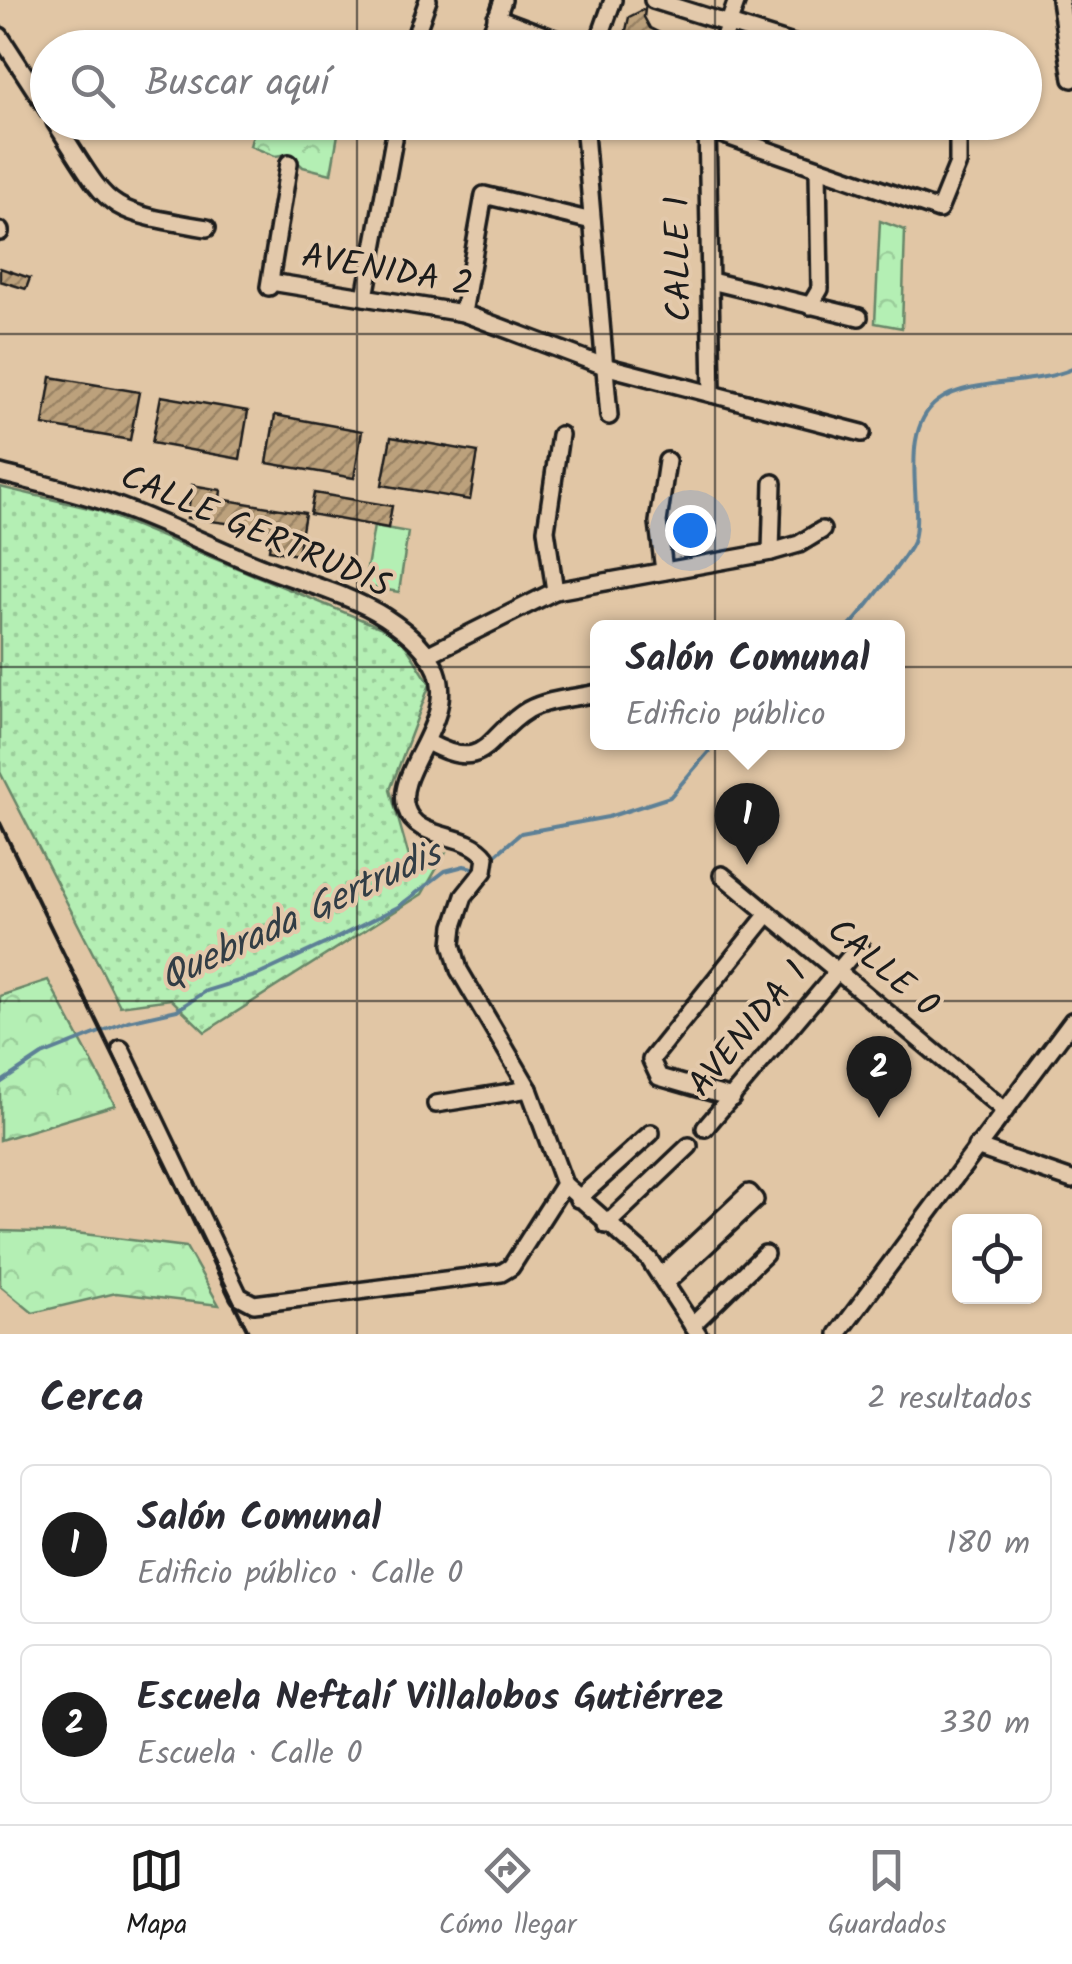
<!DOCTYPE html>
<html lang="es">
<meta charset="utf-8">
<style>
:root{--surface:#fff;--page:#f2f2f3;--text:#2b2b33;--muted:#7c7c81;--line:#e1e1e2;--accent:#1c1c1c}
body{margin:0;font-family:Kalam,sans-serif;background:var(--page);color:var(--text)}
.controls{position:absolute;right:30px;bottom:30px;display:grid;overflow:hidden;border-radius:15px;box-shadow:0 2px 8px #0004}
.controls button{width:90px;height:90px;display:grid;place-items:center;padding:0;border:0;border-bottom:2px solid var(--line);background:var(--surface);color:var(--text);font:50px sans-serif}
.you{position:absolute;left:690px;top:530px;width:35px;height:35px;margin:-25px;border:8px solid #fff;border-radius:50%;background:#1a73e8;box-shadow:0 0 0 15px #1a73e833}
.badge{display:grid;place-items:center;width:65px;height:65px;border-radius:50%;background:var(--accent);color:#fff;font-size:32px;font-weight:700}
.pin{position:absolute;translate:-50% -82px;filter:drop-shadow(0 2px 5px #0008)}
.pin::after{content:'';position:absolute;top:52px;width:35px;height:30px;background:inherit;clip-path:polygon(0 0,100% 0,50% 100%)}
.popup{position:absolute;left:590px;top:620px;width:315px;height:130px;box-sizing:border-box;display:grid;place-content:center;border-radius:15px;background:var(--surface);filter:drop-shadow(0 2px 8px #0005);font-size:32px;white-space:nowrap;color:var(--muted)}
.popup b{font-size:38px;color:var(--text)}
.popup::after{content:'';position:absolute;left:50%;top:100%;margin-left:-20px;border:20px solid transparent;border-top-color:var(--surface)}
.list{margin:0;padding:0;list-style:none}
h2{display:flex;justify-content:space-between;align-items:center;height:130px;margin:0;padding:0 40px;font-size:42px}
h2 small{font-size:32px;font-weight:400;color:var(--muted)}
.list li{display:grid;grid-template-columns:65px 1fr auto;gap:30px;align-items:center;box-sizing:border-box;height:160px;margin:0 20px 20px;padding:0 20px;border:2px solid var(--line);border-radius:15px}
.list b{display:block;font-size:38px;white-space:nowrap}
.list p{margin:0;font-size:32px;white-space:nowrap;color:var(--muted)}
.list em{font-size:32px;font-style:normal;color:var(--muted)}
.icon{flex:none;width:55px;height:55px;fill:none;stroke:currentColor;stroke-width:2;stroke-linecap:round;stroke-linejoin:round}
.map{position:relative;flex:none;width:1072px;height:1334px;overflow:hidden}
.search{position:absolute;background:var(--surface);box-shadow:0 2px 8px #0004;left:30px;right:30px;top:30px;height:110px;display:flex;align-items:center;gap:25px;box-sizing:border-box;padding:0 35px;border-radius:55px;color:var(--muted);font-size:38px}
.sheet{height:490px;background:var(--surface)}
nav{display:flex;justify-content:space-around;align-items:center;box-sizing:border-box;height:140px;border-top:2px solid var(--line);background:var(--surface);font-size:28px;color:var(--muted)}
nav a{display:grid;justify-items:center;gap:5px}
nav .on{color:var(--accent)}
.map>svg:first-child{display:block}
</style>
<div class="map">
<svg width="1072" height="1334" viewBox="0 0 1072 1334">
<defs>
<pattern id="grass-dots" width="8" height="8" patternUnits="userSpaceOnUse" patternTransform="scale(2.5)"><rect width="8" height="8" fill="#b4efb4"/><path d="M2 2h.1M6 6h.1" fill="none" stroke="#9acc9a" stroke-width="1.8" stroke-linecap="round"/></pattern>
<pattern id="forest-crowns" width="20" height="18" patternUnits="userSpaceOnUse" patternTransform="scale(2.5)"><rect width="20" height="18" fill="#b4efb4"/><path d="M2 6a3 3 0 1 1 6 0M12 15a3 3 0 1 1 6 0" fill="none" stroke="#9acc9a"/></pattern>
<pattern id="building-hatch" width="6" height="6" patternUnits="userSpaceOnUse" patternTransform="scale(2.5)"><rect width="6" height="6" fill="#bca17b"/><path d="M-1 1l2-2M0 6l6-6M5 7l2-2" fill="none" stroke="#988264"/></pattern>
</defs>
<rect width="100%" height="100%" fill="#e1c6a5"/>
<filter id="ink" filterUnits="userSpaceOnUse"><feTurbulence type="fractalNoise" baseFrequency=".01" numOctaves="2"/><feDisplacementMap in="SourceGraphic" scale="20" xChannelSelector="R" yChannelSelector="G"/><feConvolveMatrix kernelMatrix="1 2 1 2 8 2 1 2 1" color-interpolation-filters="sRGB"/></filter>
<g filter="url(#ink)">
<path fill="url(#grass-dots)" stroke="#688668" stroke-width="2.5" d="M 0,487 L 97,510 L 399,635 L 430,684 L 390,790 L 411,864 L 445,854 L 422,894 L 205,1032 L 171,999 L 120,1006 L 0,772 Z"/>
<g fill="url(#forest-crowns)" stroke="#688668" stroke-width="2.5">
<path d="M 256,123 L 340,123 L 331,174 L 303,167 L 289,154 L 275,156 L 250,146 Z"/>
<path d="M 880,221 L 905,230 L 902,328 L 875,323 Z"/>
<path d="M 48,980 L 115,1105 L 0,1140 L 0,996 Z"/>
<path d="M 0,1231 L 76,1233 L 186,1247 L 219,1305 L 116,1293 L 33,1313 L 0,1286 Z"/>
</g>
<path fill="#b4efb4" stroke="#688668" stroke-width="2.5" d="M 374,526 L 408,532 L 399,592 L 364,586 Z"/>
<g fill="none" stroke-linecap="round" stroke-linejoin="round">
<g stroke="#5d8096" stroke-width="4">
<path d="M 848,628 C 859,617 908,555 913,542 C 925,507 896,432 938,401 C 970,378 1033,386 1072,369"/>
<path d="M 492,858 L 521,833 L 608,817 L 670,797 L 717,742"/>
<path d="M 0,1083 L 42,1055 L 128,1021 L 177,1010 L 206,991 L 258,975 L 335,939 L 398,907 L 445,871 L 464,866 L 477,869"/>
</g>
</g>
<g fill="url(#building-hatch)" stroke="#1c1c1c" stroke-width="2.5">
<path d="M 645,9 L 644,17 L 650,28 L 666,36 L 681,33 L 697,39 L 694,48 L 622,48 L 629,17 Z"/>
<path d="M 0,268 L 30,278 L 26,289 L 0,281 Z"/>
<path d="M 51,377 L 139,392 L 130,440 L 43,425 Z"/>
<path d="M 161,396 L 248,411 L 240,459 L 152,443 Z"/>
<path d="M 275,415 L 362,431 L 354,478 L 267,463 Z"/>
<path d="M 391,437 L 478,452 L 470,500 L 382,485 Z"/>
<path d="M 192,485 L 221,490 L 220,499 L 305,513 L 298,555 L 269,550 L 272,529 L 187,518 Z"/>
<path d="M 314,493 L 392,506 L 388,528 L 310,514 Z"/>
</g>
<g fill="none" stroke-linecap="round" stroke-linejoin="round">
<defs>
<g id="minor">
<path d="M 653,0 L 806,48"/>
<path d="M 1060,0 L 1072,79"/>
<path d="M 496,17 L 579,48"/>
<path d="M 492,29 L 539,48"/>
<path d="M 0,36 L 48,110"/>
<path d="M 411,48 L 428,0"/>
<path d="M 486,48 L 503,0"/>
<path d="M 596,48 L 613,0"/>
<path d="M 720,48 L 737,0"/>
<path d="M 55,122 C 112,211 101,210 207,228"/>
<path d="M 584,122 L 609,416"/>
<path d="M 707,123 L 712,394"/>
<path d="M 707,129 L 939,210 L 958,163 L 958,122"/>
<path d="M 0,231 L 0,232"/>
<path d="M 711,281 L 859,317"/>
<path d="M 271,282 L 463,313 L 604,366 L 862,433"/>
<path d="M 269,287 L 289,163"/>
<path d="M 365,297 L 394,139"/>
<path d="M 810,306 L 820,289 L 818,169"/>
<path d="M 463,313 L 484,195 L 592,221"/>
<path d="M 0,473 C 34,482 69,490 103,501 C 158,519 211,547 265,568 C 303,583 351,595 385,617 C 405,630 428,649 437,671 C 456,722 394,771 406,808 C 416,842 466,830 486,857 L 484,871 L 464,896 L 454,926 L 452,944 L 459,970 L 529,1089 L 564,1184 L 649,1259 L 698,1334"/>
<path d="M 771,552 L 773,483"/>
<path d="M 664,571 L 658,522 L 667,461"/>
<path d="M 555,591 L 546,530 L 560,435"/>
<path d="M 427,655 L 555,591 L 771,552 L 799,544 L 822,530"/>
<path d="M 429,743 C 488,775 486,735 528,710 C 548,699 575,698 597,693"/>
<path d="M 722,875 L 1004,1110"/>
<path d="M 121,1049 L 239,1296 L 254,1304 L 501,1273 L 511,1267 L 564,1184"/>
<path d="M 732,1098 L 659,1077 L 651,1060 L 768,914"/>
<path d="M 436,1104 L 529,1089"/>
<path d="M 705,1128 L 860,945"/>
<path d="M 976,1147 L 1072,1180"/>
<path d="M 578,1199 L 651,1133"/>
<path d="M 606,1225 L 689,1146"/>
<path d="M 662,1275 L 749,1193 L 755,1200 L 667,1282"/>
<path d="M 692,1325 L 765,1254"/>
<path d="M 838,1334 L 1072,1021"/>
</g>
</defs>
<use href="#minor" stroke="#1c1c1c" stroke-width="22"/>
<use href="#minor" stroke="#e3c9ab" stroke-width="15"/>
<path stroke="#1c1c1c" stroke-width="4" d="M 0,823 L 249,1334"/>
</g>
</g>
<path fill="none" stroke="#1c1c1c" stroke-width="2.5" stroke-opacity="0.55" d="M 357,0 L 357,48M 715,0 L 715,48M 357,122 L 357,1334M 715,122 L 715,1334M 0,334 L 1072,334M 0,667 L 1072,667M 0,1001 L 1072,1001"/>
<g text-anchor="middle" dominant-baseline="central" stroke-width="8" stroke-linejoin="round" paint-order="stroke">
<g font-size="35" fill="#1c1c1c" stroke="#e3c9ab">
<text transform="translate(680 259) rotate(-91)">CALLE 1</text>
<text transform="translate(387 272) rotate(10)">AVENIDA 2</text>
<text transform="translate(255 533) rotate(23)">CALLE GERTRUDIS</text>
<text transform="translate(882 969) rotate(40)">CALLE 0</text>
<text transform="translate(749 1030) rotate(-50)">AVENIDA 1</text>
</g>
<g font-size="38" font-style="italic" fill="#323d45" stroke="#e3c9ab">
<text transform="translate(301 917) rotate(-25)">Quebrada Gertrudis</text>
</g>
</g>
</svg>
<div class="controls">
<button><svg class="icon" aria-label="locate" viewBox="0 0 24 24"><circle cx="12" cy="12" r="6"/><path d="M12 2v4M12 18v4M2 12h4M18 12h4"/></svg></button>
</div>
<div class="you"></div>
<div class="pin badge" style="left:747px;top:865px">1</div>
<div class="popup"><b>Salón Comunal</b>Edificio público</div>
<div class="pin badge" style="left:879px;top:1118px">2</div>
<div class="search"><svg class="icon" aria-label="search" viewBox="0 0 24 24"><circle cx="10" cy="10" r="6"/><path d="M15 15l6 6"/></svg>Buscar aquí</div>
</div>
<section class="sheet">
<h2>Cerca<small>2 resultados</small></h2>
<ul class="list">
<li><span class="badge">1</span><div><b>Salón Comunal</b><p>Edificio público · Calle 0</p></div><em>180 m</em></li>
<li><span class="badge">2</span><div><b>Escuela Neftalí Villalobos Gutiérrez</b><p>Escuela · Calle 0</p></div><em>330 m</em></li>
</ul>
</section>
<nav>
<a class="on"><svg class="icon" aria-label="map" viewBox="0 0 24 24"><path d="M3 6l6-2 6 2 6-2v14l-6 2-6-2-6 2zM9 4v14M15 6v14"/></svg>Mapa</a>
<a><svg class="icon" aria-label="directions" viewBox="0 0 24 24"><path d="M12 3l9 9-9 9-9-9zM9 14v-3h6M13 9l2 2-2 2"/></svg>Cómo llegar</a>
<a><svg class="icon" aria-label="saved" viewBox="0 0 24 24"><path d="M7 4h10v16l-5-4-5 4z"/></svg>Guardados</a>
</nav>
